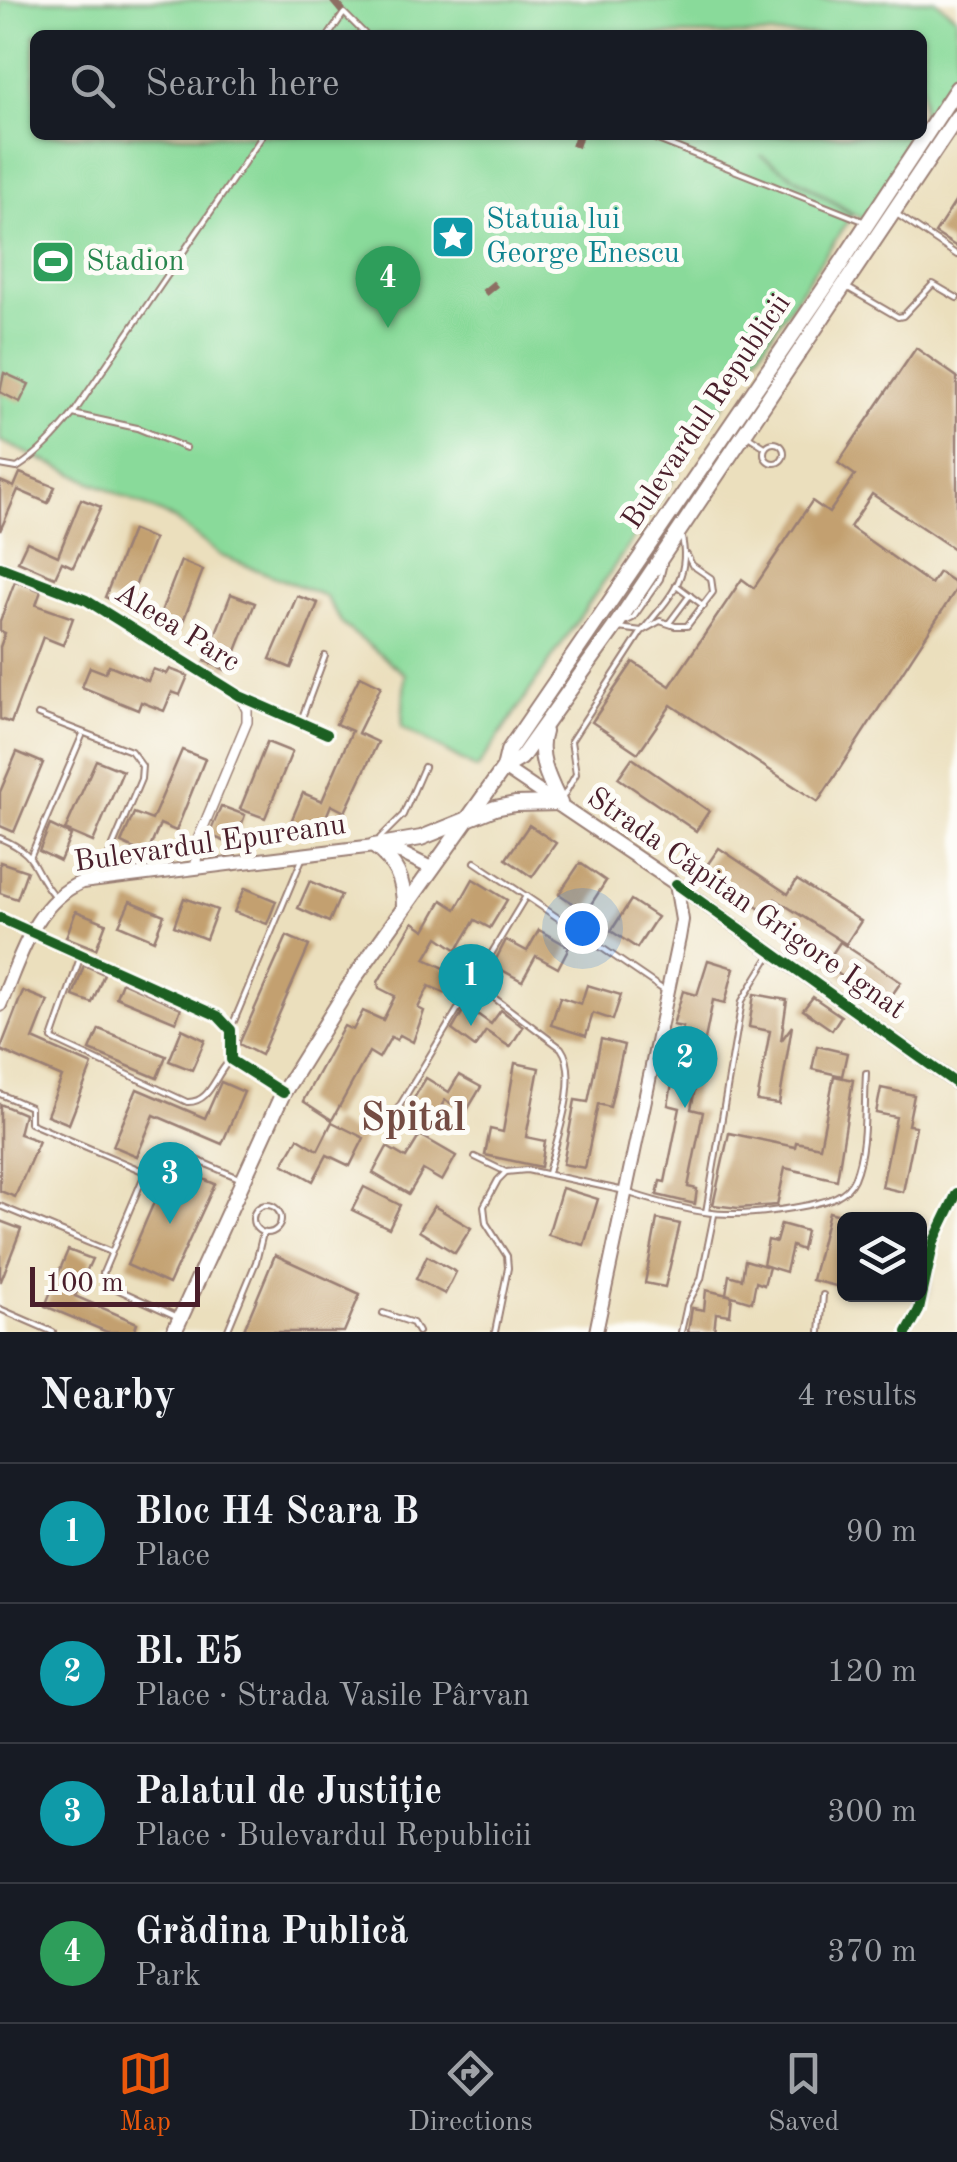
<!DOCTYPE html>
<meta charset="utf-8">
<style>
:root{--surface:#171b24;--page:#242831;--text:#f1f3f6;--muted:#9ea1a6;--line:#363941;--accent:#ea580c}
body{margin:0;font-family:"Old Standard TT",serif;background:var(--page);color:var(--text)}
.controls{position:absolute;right:30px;bottom:30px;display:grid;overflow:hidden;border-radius:15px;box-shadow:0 2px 8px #0004}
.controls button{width:90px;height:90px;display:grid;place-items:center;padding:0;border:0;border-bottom:2px solid var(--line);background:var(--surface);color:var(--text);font:50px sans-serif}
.scale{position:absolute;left:30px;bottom:25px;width:170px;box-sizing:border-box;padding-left:10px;border:5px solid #4a1f2b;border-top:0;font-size:28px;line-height:35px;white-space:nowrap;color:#4a1f2b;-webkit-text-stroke:8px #fdfcf7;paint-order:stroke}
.you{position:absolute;left:582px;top:928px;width:35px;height:35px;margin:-25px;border:8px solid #fff;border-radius:50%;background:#1a73e8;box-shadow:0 0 0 15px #1a73e833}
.badge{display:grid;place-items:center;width:65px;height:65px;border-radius:50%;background:var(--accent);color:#fff;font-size:32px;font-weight:700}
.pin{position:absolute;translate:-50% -82px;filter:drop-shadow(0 2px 5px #0008)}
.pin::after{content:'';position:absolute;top:52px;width:35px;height:30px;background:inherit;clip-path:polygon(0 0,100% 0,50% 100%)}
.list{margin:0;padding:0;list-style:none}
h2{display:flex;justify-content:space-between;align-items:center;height:130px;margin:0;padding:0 40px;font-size:42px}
h2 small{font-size:32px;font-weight:400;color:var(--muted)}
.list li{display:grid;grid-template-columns:65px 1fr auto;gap:30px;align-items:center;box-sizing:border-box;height:140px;padding:0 40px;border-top:2px solid var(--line)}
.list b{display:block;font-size:38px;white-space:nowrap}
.list p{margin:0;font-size:32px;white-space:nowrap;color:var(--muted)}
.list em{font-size:32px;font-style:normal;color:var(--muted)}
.icon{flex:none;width:55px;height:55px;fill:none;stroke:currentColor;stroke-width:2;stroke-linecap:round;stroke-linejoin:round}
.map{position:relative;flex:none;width:957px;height:1332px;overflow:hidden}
.search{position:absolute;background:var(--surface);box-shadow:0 2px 8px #0004;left:30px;right:30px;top:30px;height:110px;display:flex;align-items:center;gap:25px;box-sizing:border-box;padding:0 35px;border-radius:15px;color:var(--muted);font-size:38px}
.sheet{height:690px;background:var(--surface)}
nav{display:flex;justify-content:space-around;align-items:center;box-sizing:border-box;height:140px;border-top:2px solid var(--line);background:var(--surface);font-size:28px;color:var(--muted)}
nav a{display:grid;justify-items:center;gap:5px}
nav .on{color:var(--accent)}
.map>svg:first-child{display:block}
</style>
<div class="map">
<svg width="957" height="1332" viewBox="0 0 957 1332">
<rect width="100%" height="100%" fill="#fdfcf7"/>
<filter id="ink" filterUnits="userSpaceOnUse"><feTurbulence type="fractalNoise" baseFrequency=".01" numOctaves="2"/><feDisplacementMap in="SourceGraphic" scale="20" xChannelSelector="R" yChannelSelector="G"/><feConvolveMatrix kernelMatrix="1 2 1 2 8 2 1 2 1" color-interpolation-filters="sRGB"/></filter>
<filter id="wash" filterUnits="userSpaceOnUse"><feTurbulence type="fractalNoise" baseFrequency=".0048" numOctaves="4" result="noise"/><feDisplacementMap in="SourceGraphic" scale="40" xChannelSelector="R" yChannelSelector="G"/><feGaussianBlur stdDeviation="2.25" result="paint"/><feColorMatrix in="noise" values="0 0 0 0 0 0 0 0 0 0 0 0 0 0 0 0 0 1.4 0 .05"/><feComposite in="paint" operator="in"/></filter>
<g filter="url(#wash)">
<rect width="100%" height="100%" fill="#ebdfbd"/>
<path fill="#89da9a" stroke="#6a7c62" stroke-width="2.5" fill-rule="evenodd" d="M 0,0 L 935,0 L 957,17 L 957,85 L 868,223 L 760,155 L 852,215 L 477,769 L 402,727 L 405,674 L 343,625 L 325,596 L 221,556 L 174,519 L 0,441 ZM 35,35 L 922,35 L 922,135 L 35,135 Z"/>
<g id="blocks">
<g fill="#c3a06f">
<path d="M 957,199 L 957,247 L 935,233 Z"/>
<path d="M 916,348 L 957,377 L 957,551 L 872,494 L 850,527 L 931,584 L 939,572 L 957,584 L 957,588 L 818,802 L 671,705 L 638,753 L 592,722 L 633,662 L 670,686 L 742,579 L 754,588 L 812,501 L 829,513 L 855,475 L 838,463 Z"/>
<path d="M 4,373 L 29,384 L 20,402 L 0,392 Z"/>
<path d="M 20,473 L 55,487 L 48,503 L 18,490 L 0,531 L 0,481 L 14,487 Z"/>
<path d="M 81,499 L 101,507 L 73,567 L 62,562 L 55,577 L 18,561 L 27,542 L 58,556 Z"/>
<path d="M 132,530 L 154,539 L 127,606 L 105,597 Z"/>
<path d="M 181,561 L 203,570 L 177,637 L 155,627 Z"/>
<path d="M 15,581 L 41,591 L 36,605 L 73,618 L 63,645 L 43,637 L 11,723 L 0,719 L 0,647 L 5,633 L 0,631 L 0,621 Z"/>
<path d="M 231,594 L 255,603 L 228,671 L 205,661 Z"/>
<path d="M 297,596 L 318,603 L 291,668 L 270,659 Z"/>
<path d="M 109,665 L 148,681 L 153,669 L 167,674 L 170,669 L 188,676 L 180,695 L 172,692 L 164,711 L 141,702 L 138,710 L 82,687 L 90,667 L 105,673 Z"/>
<path d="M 360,676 L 381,686 L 358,733 L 378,742 L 345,812 L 331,805 L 318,836 L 290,824 L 303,793 L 322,801 L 352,731 L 336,724 Z"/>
<path d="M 267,742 L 292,752 L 265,818 L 240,809 Z"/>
<path d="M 182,750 L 205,759 L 176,831 L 160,824 L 147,855 L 121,843 L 134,813 L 152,820 Z"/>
<path d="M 17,752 L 43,763 L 14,832 L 0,826 L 0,792 Z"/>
<path d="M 632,758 L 709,811 L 696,831 L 618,778 Z"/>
<path d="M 96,760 L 123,771 L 93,842 L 65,830 Z"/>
<path d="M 221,806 L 245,815 L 234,845 L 209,835 Z"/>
<path d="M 50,825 L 71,835 L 60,861 L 39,851 Z"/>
<path d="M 529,825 L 556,843 L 532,877 L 506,859 Z"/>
<path d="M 719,848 L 788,894 L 797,880 L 861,921 L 846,944 L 775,899 L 766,913 L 703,871 Z"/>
<path d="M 0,862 L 27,871 L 17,899 L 0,893 Z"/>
<path d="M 580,863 L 606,881 L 586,912 L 559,894 Z"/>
<path d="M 473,879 L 507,900 L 490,928 L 475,920 L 457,950 L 438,937 L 425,959 L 457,974 L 447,994 L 429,986 L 418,1008 L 424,1011 L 413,1042 L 400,1035 L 397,1040 L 391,1037 L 379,1058 L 369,1052 L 332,1120 L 303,1101 L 344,1026 L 353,1030 L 363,1011 L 383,1020 L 395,996 L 379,988 L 378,982 L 413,922 L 425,930 L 442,900 L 456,909 Z"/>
<path d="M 310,881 L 341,895 L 329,922 L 298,908 Z"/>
<path d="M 245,888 L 276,901 L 267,924 L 234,912 Z"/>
<path d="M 184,898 L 217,910 L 206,939 L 174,926 Z"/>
<path d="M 631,900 L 657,917 L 637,948 L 611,931 Z"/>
<path d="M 130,901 L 164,915 L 154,940 L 119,925 Z"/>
<path d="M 76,911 L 106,923 L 96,949 L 66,937 Z"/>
<path d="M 539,930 L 569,947 L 558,968 L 536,956 L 522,981 L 493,965 L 506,940 L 527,951 Z"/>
<path d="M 287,936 L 309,946 L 261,1055 L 239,1044 Z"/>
<path d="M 840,942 L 901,982 L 885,1005 L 825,965 Z"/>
<path d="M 708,960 L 734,968 L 725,1003 L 713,1000 L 691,1109 L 703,1112 L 688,1187 L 697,1189 L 695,1204 L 657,1195 L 660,1181 L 665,1182 L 680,1108 L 668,1105 L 683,1027 L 673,1025 L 683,991 L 697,995 Z"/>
<path d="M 84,965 L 104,974 L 92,1003 L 73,996 Z"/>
<path d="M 122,982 L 181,1008 L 176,1022 L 116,997 Z"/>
<path d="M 587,985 L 621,995 L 613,1020 L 593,1013 L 586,1036 L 551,1025 L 560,997 L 581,1004 Z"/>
<path d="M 23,991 L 48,1001 L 33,1039 L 92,1065 L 69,1124 L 47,1115 L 62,1077 L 0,1050 Z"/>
<path d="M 754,994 L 787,1000 L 781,1041 L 792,1026 L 779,1104 L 757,1101 L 770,1031 L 749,1027 Z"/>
<path d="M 813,997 L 841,1016 L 832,1030 L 803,1010 Z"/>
<path d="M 466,1006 L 491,1024 L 501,1010 L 523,1027 L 510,1047 L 486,1031 L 475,1047 L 452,1030 Z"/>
<path d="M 99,1029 L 166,1056 L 157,1078 L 90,1050 Z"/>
<path d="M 182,1029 L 205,1040 L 192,1070 L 169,1061 Z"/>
<path d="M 601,1039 L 624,1045 L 610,1107 L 598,1104 L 585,1168 L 563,1164 L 575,1100 L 588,1102 Z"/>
<path d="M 817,1046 L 847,1053 L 842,1076 L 812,1069 Z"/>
<path d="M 515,1063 L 539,1068 L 526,1137 L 545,1141 L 541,1167 L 485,1155 L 490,1129 L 503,1132 Z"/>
<path d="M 459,1075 L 481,1087 L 466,1112 L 445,1100 L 435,1117 L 411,1103 L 426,1078 L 449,1092 Z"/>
<path d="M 834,1076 L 853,1080 L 837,1180 L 785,1168 L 777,1205 L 738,1208 L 713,1205 L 729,1133 L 795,1147 L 796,1142 L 820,1147 Z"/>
<path d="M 221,1082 L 244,1092 L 222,1144 L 154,1115 L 137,1156 L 113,1146 L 137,1089 L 205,1118 Z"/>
<path d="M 881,1088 L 914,1095 L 908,1125 L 916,1126 L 903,1192 L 882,1187 L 896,1117 L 876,1113 Z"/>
<path d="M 0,1104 L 24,1114 L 19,1134 L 39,1141 L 15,1197 L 0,1191 Z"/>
<path d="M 332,1122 L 364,1138 L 350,1166 L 327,1155 L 313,1181 L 283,1164 L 298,1138 L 318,1150 Z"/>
<path d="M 420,1135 L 456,1156 L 442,1181 L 423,1170 L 409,1194 L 373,1173 L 387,1147 L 406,1158 Z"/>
<path d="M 170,1165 L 215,1184 L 169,1284 L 127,1265 Z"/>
<path d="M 364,1187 L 400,1205 L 389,1228 L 352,1210 Z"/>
<path d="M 562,1188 L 598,1199 L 584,1245 L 548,1235 Z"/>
<path d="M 434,1206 L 471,1228 L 455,1253 L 419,1231 Z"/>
<path d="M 829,1212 L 844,1216 L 841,1263 L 844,1264 L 844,1288 L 812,1280 Z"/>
<path d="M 657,1219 L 680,1224 L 665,1287 L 645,1283 Z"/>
<path d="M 0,1221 L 21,1229 L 1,1281 L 0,1281 Z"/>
<path d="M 781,1224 L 806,1231 L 802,1250 L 792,1246 L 786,1272 L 763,1265 L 768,1240 L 776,1242 Z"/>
<path d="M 68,1250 L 92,1259 L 75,1296 L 137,1323 L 134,1332 L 107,1332 L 45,1306 Z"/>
<path d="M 275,1255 L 360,1294 L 344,1332 L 243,1332 Z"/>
<path d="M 427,1256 L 456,1272 L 445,1294 L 416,1279 Z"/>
<path d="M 745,1260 L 769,1267 L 764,1285 L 756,1282 L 752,1302 L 732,1296 L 730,1315 L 716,1313 L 714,1332 L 688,1332 L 692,1308 L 704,1310 L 706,1290 L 732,1296 L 726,1294 L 729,1275 L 742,1279 Z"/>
</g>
</g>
</g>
<g filter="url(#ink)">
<use href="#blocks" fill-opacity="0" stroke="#9a7f74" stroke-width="2.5"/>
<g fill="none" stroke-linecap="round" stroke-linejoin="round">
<defs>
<g id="lane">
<path d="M 329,35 L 344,13 L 366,35"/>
<path d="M 645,135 L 863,221"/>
<path d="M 895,213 L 957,255"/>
<path d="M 848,288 L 898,317 L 903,316 L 933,284 L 957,298"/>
<path d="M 73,414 L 137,428 L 186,448"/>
<path d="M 748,436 L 765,447"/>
<circle cx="774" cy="453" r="10"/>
<path d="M 0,465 L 17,468 C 40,453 56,435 73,414 L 263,135"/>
<path d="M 676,585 L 704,606"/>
<path d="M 627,621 L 633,618 L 660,579 L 664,563"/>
<path d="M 669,623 L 690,595"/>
<path d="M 618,628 L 642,631 C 668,599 693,577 681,534"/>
<path d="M 38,715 L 131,751 L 142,766 L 141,779 L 101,874"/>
<path d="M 300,723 L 325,656"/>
<path d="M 562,799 L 576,774 L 571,741 L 642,631 L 660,621 L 675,626 L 687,626 L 713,592 L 711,578 L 692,565 L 687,555"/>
<path d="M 0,838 C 42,856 29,868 55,897"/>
<path d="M 380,838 L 403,815 L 424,767"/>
<path d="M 31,855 L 82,736"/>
<path d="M 475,862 L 526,896"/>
<path d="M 80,958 L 52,1039 L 187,1102 C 210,1103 214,1077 229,1061"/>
<path d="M 473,982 L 561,1048 C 581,1076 556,1140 548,1173"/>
<path d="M 232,1026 L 302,859"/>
<path d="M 0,1094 L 30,1107 L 30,1123 L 145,1172"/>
<path d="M 388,1125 L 526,896 L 665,991"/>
<path d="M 475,1157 L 506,1172"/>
<path d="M 629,1193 C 703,1217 733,1220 809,1205 C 826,1201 846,1197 854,1179 C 867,1148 864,1106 866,1073"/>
<circle cx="267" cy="1219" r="14"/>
<path d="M 0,1206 L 111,1252"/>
<path d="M 706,1212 L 742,1001 L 769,957"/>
<path d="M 0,1309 L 53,1332"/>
<path d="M 383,1313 L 413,1323 L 418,1332"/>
<path d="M 176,1316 L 108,1285 L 103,1273 L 154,1152 L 171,1149 L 239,1178"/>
<path d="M 227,1332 L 256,1262 L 263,1233"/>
<path d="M 495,1332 L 508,1268 L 507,1256 L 486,1223 L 484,1206 L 498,1180 L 506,1172 L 527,1170 L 620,1190"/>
<path d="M 681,1332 L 687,1305 L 701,1279 L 714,1215"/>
<path d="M 820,1332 L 823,1295"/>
</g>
<g id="street">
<path d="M 0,567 L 86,600 L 240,696 L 327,734"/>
<path d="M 196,868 L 197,842 L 247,722 L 247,710 L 240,696"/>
<path d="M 0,918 L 218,1016 L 231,1030 L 231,1060 L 283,1093"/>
<path d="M 907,1332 L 919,1310 L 934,1241 L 957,1193"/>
</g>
<g id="secondary">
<path d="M 504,768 L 676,884 L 957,1084"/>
<path d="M 0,1005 C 20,959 33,903 82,882 L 374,846 L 403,854 L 431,868"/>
<path d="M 596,1332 L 679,938 L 682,920 L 676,884"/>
</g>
<g id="primary">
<path d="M 504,768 L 521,758 L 614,628 L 957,117"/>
<path d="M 374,846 L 421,838 L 495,808 L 515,804 L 560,803 C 550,782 536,756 544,732"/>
<path d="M 374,846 C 396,863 404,879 404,907"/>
<path d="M 174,1332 L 283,1093 L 355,977 L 504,768 L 508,751 L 830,280 L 957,88"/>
</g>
</defs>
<use href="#lane" stroke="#9a7f74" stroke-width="8"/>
<use href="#street" stroke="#9a7f74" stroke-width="12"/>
<use href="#secondary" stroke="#9a7f74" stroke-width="16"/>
<use href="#primary" stroke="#9a7f74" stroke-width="18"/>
<use href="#lane" stroke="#fff" stroke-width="4"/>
<use href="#street" stroke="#fff" stroke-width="9"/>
<use href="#secondary" stroke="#fff" stroke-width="12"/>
<use href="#primary" stroke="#fff" stroke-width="14"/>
<g stroke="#8d6e63" stroke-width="8" stroke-dasharray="15 8" stroke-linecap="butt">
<path d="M 333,0 L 344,13"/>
<path d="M 575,147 L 579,135"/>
<path d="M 484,293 L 501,279"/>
</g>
<defs>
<g id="cycleway">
<path d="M 0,567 L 86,600 L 240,696 L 327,734"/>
<path d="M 676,884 L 957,1084"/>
<path d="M 0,918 L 218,1016 L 231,1030 L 231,1060 L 283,1093"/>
<path d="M 907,1332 L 919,1310 L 934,1241 L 957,1193"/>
</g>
</defs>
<use href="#cycleway" stroke="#fdfcf7" stroke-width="16"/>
<use href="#cycleway" stroke="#1b5e20" stroke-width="10"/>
</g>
</g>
<defs>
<symbol id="sight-square" viewBox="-11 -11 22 22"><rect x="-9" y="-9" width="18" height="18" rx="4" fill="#0f9aa8" stroke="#fdfcf7"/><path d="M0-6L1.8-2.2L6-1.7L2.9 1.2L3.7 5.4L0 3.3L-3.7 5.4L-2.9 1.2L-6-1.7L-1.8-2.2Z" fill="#fff"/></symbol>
<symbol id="stadium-square" viewBox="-11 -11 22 22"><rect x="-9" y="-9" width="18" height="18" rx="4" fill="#2e9e5b" stroke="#fdfcf7"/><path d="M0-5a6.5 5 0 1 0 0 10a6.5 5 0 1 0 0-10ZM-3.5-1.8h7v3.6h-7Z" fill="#fff"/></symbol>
</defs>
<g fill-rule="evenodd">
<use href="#sight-square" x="428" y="212" width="50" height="50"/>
<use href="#stadium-square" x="28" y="237" width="50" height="50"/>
</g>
<g text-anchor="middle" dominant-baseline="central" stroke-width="10" stroke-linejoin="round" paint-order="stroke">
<g font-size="30" fill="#0d838f" stroke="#fdfcf7" text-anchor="start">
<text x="486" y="220">Statuia lui<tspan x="486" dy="34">George Enescu</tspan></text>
</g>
<g font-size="30" fill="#27864d" stroke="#fdfcf7" text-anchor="start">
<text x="86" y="262">Stadion</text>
</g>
<g font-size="30" fill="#4a1f2b" stroke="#fdfcf7">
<text transform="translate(707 412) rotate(-56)">Bulevardul Republicii</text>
<text transform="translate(177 628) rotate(32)">Aleea Parc</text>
<text transform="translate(210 844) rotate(-8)">Bulevardul Epureanu</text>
<text transform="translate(746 904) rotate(35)">Strada Căpitan Grigore Ignat</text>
</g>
<g font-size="40" font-weight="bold" fill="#744c43" stroke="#fdfcf7">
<text x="413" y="1120">Spital</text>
</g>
</g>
</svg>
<div class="controls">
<button><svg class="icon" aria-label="layers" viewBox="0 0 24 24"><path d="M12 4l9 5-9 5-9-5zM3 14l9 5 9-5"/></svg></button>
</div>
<div class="scale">100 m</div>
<div class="you"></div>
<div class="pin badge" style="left:471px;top:1026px;background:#0f9aa8">1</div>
<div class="pin badge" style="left:685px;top:1108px;background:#0f9aa8">2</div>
<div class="pin badge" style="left:170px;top:1224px;background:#0f9aa8">3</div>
<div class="pin badge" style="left:388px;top:328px;background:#2e9e5b">4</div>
<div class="search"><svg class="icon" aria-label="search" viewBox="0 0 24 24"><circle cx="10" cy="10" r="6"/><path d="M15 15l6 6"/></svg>Search here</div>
</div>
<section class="sheet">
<h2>Nearby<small>4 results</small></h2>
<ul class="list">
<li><span class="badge" style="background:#0f9aa8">1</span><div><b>Bloc H4 Scara B</b><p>Place</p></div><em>90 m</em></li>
<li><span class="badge" style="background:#0f9aa8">2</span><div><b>Bl. E5</b><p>Place · Strada Vasile Pârvan</p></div><em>120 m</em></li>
<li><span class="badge" style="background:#0f9aa8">3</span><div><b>Palatul de Justiție</b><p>Place · Bulevardul Republicii</p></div><em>300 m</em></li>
<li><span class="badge" style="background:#2e9e5b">4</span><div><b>Grădina Publică</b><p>Park</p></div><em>370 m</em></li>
</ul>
</section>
<nav>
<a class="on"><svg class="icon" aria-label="map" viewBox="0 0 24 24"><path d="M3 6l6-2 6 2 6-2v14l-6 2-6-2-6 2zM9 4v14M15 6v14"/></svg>Map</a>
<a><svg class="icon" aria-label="directions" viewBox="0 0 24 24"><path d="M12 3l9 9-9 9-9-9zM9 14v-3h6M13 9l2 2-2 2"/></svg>Directions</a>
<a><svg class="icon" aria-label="saved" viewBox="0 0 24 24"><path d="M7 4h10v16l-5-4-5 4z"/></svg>Saved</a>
</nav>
